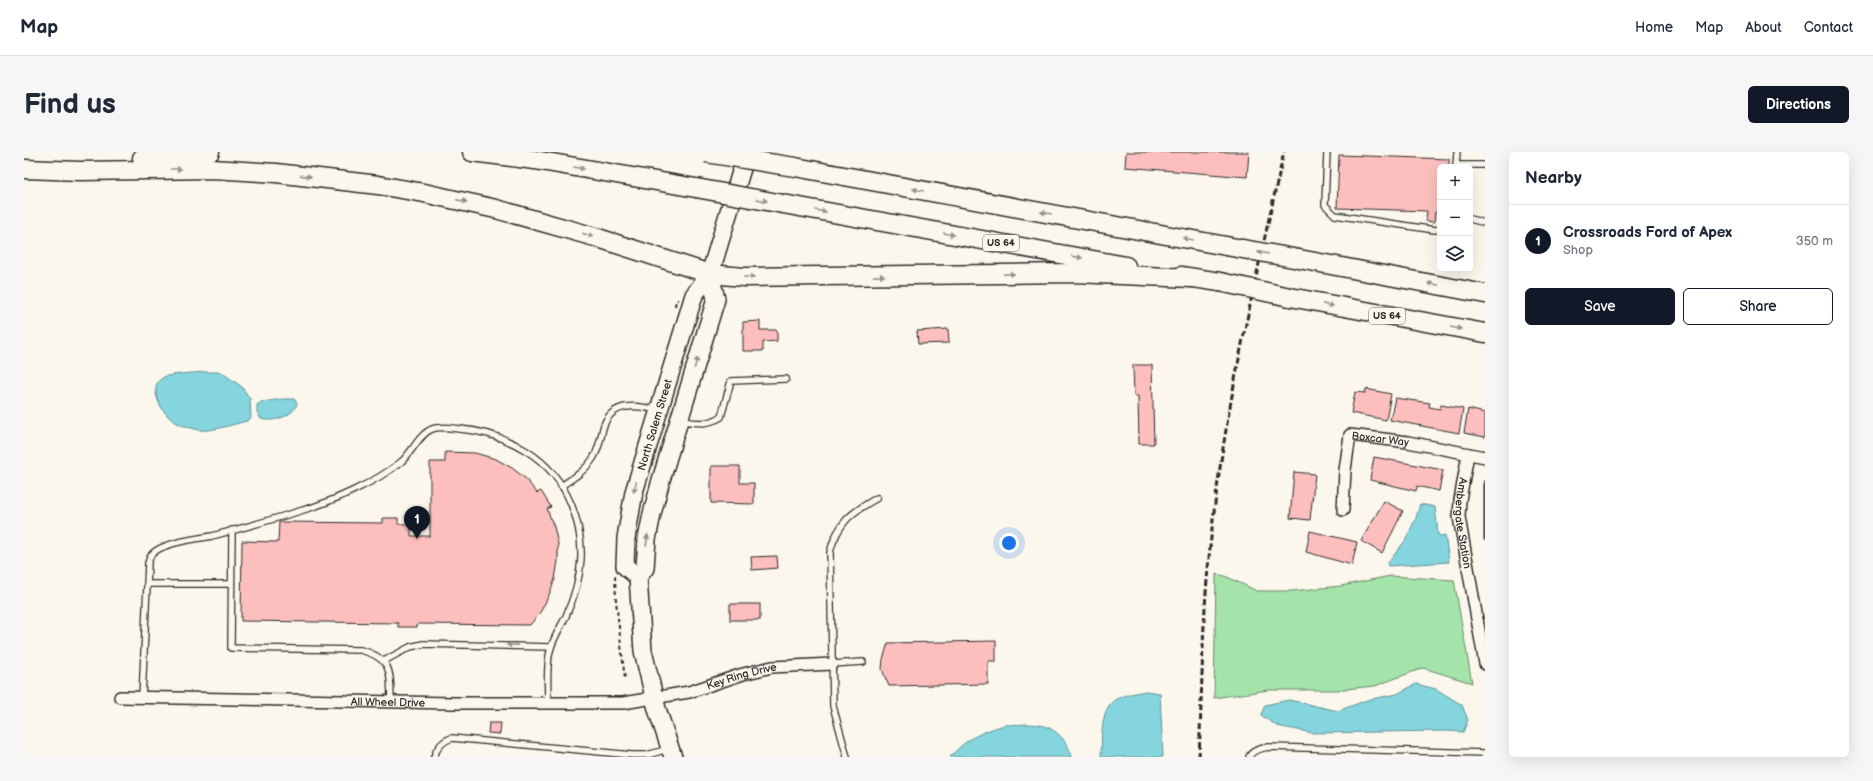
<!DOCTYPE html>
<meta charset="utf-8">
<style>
:root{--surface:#fff;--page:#f6f6f7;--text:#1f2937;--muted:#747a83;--line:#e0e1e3;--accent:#111827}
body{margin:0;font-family:"Balsamiq Sans",sans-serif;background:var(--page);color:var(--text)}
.controls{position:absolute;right:12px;top:12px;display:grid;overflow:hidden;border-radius:6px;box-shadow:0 4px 16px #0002}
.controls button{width:36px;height:36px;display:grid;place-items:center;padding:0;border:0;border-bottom:1px solid var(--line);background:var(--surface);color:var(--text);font:20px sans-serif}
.you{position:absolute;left:985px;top:391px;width:14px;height:14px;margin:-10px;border:3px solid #fff;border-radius:50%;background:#1a73e8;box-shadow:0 0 0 6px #1a73e833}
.badge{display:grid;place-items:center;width:26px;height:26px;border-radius:50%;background:var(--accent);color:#fff;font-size:13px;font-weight:700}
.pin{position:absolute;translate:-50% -33px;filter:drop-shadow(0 1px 2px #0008)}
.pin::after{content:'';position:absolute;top:21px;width:14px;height:12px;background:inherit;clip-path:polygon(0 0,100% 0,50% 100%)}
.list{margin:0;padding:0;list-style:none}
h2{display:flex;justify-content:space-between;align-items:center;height:52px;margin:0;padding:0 16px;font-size:17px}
h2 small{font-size:13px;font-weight:400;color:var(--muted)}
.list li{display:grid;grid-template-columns:26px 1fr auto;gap:12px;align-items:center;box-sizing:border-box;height:72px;padding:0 16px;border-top:1px solid var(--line)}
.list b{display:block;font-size:15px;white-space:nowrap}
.list p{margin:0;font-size:13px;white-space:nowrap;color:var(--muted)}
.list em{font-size:13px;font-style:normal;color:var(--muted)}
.actions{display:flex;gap:8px;padding:12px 16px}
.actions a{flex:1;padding:9px 0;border:1px solid var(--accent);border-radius:6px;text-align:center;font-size:14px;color:var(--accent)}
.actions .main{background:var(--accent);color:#fff}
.icon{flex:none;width:22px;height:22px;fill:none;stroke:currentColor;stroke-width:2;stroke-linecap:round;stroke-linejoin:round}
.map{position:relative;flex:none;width:1461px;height:605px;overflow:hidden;border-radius:6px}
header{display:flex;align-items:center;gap:24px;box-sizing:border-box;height:56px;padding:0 20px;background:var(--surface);border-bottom:1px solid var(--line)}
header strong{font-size:19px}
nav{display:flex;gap:22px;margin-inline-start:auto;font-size:14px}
.intro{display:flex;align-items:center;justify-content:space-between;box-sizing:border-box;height:96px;padding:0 24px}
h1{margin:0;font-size:28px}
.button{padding:10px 18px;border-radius:6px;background:var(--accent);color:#fff;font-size:14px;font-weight:700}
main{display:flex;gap:24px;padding:0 24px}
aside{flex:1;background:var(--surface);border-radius:6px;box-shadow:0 4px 16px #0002}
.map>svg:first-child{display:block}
</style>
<header>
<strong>Map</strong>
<nav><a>Home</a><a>Map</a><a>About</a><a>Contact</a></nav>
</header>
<div class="intro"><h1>Find us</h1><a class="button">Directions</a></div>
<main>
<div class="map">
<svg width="1461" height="605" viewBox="0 0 1461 605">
<rect width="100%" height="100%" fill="#fbf7ec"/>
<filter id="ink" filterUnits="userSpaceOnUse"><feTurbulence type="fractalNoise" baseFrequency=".025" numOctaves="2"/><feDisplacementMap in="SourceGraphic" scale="8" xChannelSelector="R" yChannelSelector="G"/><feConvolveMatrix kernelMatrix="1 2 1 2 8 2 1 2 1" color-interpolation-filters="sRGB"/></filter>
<g filter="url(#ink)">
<path fill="#a4e3aa" stroke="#68876a" d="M 1192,422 L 1201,424 L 1233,439 L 1268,439 L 1317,434 L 1366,424 L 1430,428 L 1448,531 L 1399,516 L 1351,534 L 1312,538 L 1245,538 L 1190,546 Z"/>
<g fill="#84d5dd" stroke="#609196">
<path d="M 180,220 L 197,220 L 218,235 L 226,247 L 227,266 L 223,269 C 210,272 187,280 175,278 C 167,276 158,274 151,270 C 139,263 121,234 140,225 C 146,222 172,221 180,220 Z"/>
<path d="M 259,247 L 270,247 L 273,251 C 271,264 248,271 237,267 L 233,260 L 233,253 L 237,250 Z"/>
<path d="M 1396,352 L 1411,355 L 1414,382 L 1416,384 L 1421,383 L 1425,410 L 1364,414 L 1363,412 L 1381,389 L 1392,366 Z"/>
<path d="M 1392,532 L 1412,537 L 1438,553 L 1444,568 L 1439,580 L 1421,579 L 1289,581 L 1253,574 L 1237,563 L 1241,553 L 1265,548 L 1314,559 L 1343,548 L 1373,542 Z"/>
<path d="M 1122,539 L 1136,541 L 1139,605 L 1077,605 C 1078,590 1076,562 1087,551 C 1095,543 1111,541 1122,539 Z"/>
<path d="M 980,573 C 992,573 1005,571 1016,573 C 1030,575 1046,590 1047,605 L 926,605 C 944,585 956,581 980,573 Z"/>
</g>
<g fill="#fcbfbd" stroke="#2b2b2b">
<path d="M 1102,0 L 1225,0 L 1223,25 L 1101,15 Z"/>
<path d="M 1315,3 L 1425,7 L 1425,15 L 1416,15 L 1416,60 L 1411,60 L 1410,70 L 1402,69 L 1403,59 L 1313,56 Z"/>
<path d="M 736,169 L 736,178 L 753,178 L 753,189 L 739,190 L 739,199 L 719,199 L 719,170 Z"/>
<path d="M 924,177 L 925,191 L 894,192 L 893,179 Z"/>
<path d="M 1109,213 L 1128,213 L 1130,292 L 1115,292 L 1114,244 L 1110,244 Z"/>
<path d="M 1342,237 L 1367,242 L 1362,268 L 1327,261 L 1331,240 L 1341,241 Z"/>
<path d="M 1371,246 L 1406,251 L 1405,255 L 1416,257 L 1417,253 L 1439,257 L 1435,281 L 1366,268 Z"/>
<path d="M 1444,257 L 1461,261 L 1461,285 L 1440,281 Z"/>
<path d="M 421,300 L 451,301 L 472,307 L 488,316 L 501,326 L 513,341 L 517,339 L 527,355 L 523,357 L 530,375 L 534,392 L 534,409 L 531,427 L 525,443 L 517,459 L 506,473 L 394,472 L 393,475 L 374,475 L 374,471 L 217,469 L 218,389 L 254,390 L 255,370 L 359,371 L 359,366 L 374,366 L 374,372 L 387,372 L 387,384 L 406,384 L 406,310 L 421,310 Z"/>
<path d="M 1350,305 L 1419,318 L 1415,339 L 1393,334 L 1392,339 L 1346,328 Z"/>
<path d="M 687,314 L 716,314 L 716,331 L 730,331 L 730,352 L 687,351 Z"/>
<path d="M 1270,320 L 1291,322 L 1286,368 L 1266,366 Z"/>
<rect x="1460" y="329" width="1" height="59"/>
<path d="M 1360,349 L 1379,359 L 1358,401 L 1337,389 Z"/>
<path d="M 1286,379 L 1333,390 L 1328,413 L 1282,400 Z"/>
<path d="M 753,404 L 754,416 L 728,418 L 727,405 Z"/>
<rect x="706" y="452" width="30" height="16"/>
<path d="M 972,489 L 972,509 L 964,509 L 964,532 L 865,534 L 861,525 L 858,517 L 859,507 L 864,491 Z"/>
<path d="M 465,571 L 477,571 L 476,582 L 464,581 Z"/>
</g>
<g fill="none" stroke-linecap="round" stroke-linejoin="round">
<defs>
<g id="service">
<path d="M 1303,0 L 1301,53 L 1311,63 L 1411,78 L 1416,77"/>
<path d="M 1432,13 L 1461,13"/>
<path d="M 1432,15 L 1433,0"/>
<path d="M 1446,67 L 1461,71"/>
<path d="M 658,269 C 673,271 683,273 697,265 L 707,229 L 762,227"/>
<path d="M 537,334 C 550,326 562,318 570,305 C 575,296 577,286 579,276 C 587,249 613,253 634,258"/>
<path d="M 208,378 L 207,496 L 337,498 C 369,507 366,520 367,550"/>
<path d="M 123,432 L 207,432"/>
<path d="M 360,509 L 386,495 L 399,492 L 527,495"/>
<path d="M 808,512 L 839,510"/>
<path d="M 118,546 L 124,411 C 125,408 126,404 128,402 C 139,390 173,387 188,384 C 218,376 247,368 276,359 C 308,350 352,330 377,310 C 388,301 395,282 408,277 C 416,274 428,276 436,277 C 483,281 529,306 547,352 C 563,391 559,425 542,464 C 537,475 529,486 526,499 C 522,515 524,535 524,551"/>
<path d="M 410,605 C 413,595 418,589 428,586 L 608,603 L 623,603 L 644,597"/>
<path d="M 823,605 L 809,554 L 806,400 C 814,370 828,360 853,346"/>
<path d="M 1225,605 C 1228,598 1236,597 1244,595 L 1461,601"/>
</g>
<g id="minor">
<path id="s1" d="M 1444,302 L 1436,348 L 1435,365 L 1461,512"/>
<path id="s2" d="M 1319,358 L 1321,318 L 1326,283 L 1384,290 L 1461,305"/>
<path id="s3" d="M 96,545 L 429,551 L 599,551 L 665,540 L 719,522 L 748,515 L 808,512"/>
</g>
<g id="primary">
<path id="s4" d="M 614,425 L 601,414 L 602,386 L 610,340 L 670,143 L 686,122 L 723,0"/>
<path d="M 649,605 L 633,557 L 619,499 L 614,425 L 621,416 L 623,387 L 628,362 L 637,328 L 692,147 L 686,122"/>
</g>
<g id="trunk">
<path d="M 448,0 L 511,8 L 672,36"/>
<path d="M 118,6 L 186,0"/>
<path d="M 771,15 L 1202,94"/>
<path d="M 1,17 L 56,19 L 188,17 L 252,21 L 354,33 L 400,41 L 472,57 L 571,85 L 686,122 L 720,125 L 1051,121 L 1168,126"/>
<path d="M 759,52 L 1102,114"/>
<path d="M 1275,107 L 1461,142"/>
<path d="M 1157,124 L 1196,130"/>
<path d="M 1266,145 L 1461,181"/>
</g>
</defs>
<use href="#service" stroke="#2b2b2b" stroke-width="8"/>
<use href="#minor" stroke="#2b2b2b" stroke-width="14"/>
<use href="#primary" stroke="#2b2b2b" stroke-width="20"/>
<use href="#trunk" stroke="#2b2b2b" stroke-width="21"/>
<g stroke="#2b2b2b" stroke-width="2" stroke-dasharray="4 3" stroke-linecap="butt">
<path d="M 651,154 L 652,148 L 655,148"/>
<path d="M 591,424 L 592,449 L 601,528"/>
</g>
<use href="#service" stroke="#fbf7ec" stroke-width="5.5"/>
<use href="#minor" stroke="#fbf7ec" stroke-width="11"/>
<use href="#primary" stroke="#fbf7ec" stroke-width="17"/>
<use href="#trunk" stroke="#fbf7ec" stroke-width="18"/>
<path stroke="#2b2b2b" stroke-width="3" stroke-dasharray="6 3" stroke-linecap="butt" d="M 1175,605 C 1178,543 1178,480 1184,417 C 1196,276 1229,138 1260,0"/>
<defs>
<g id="trunk-bridge">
<path d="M 682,1 L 771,15"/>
<path d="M 672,36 L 759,52"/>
<path d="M 1202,94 L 1275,107"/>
<path d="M 1196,130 L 1266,145"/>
</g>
</defs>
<use href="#trunk-bridge" stroke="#2b2b2b" stroke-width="21" stroke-linecap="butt"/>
<use href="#trunk-bridge" stroke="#fbf7ec" stroke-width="18"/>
</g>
<defs><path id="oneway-solid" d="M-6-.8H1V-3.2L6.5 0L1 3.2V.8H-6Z"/></defs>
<g fill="#93918c">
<use href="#oneway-solid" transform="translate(555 16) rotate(10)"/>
<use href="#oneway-solid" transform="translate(152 17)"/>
<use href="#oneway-solid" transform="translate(282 24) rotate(6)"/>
<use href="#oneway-solid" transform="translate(894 38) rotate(-170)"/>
<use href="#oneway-solid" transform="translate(738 48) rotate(10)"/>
<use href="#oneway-solid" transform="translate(438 49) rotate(13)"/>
<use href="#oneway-solid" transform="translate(797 59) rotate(10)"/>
<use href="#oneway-solid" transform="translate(1022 61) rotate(-170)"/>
<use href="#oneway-solid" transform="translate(925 82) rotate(10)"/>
<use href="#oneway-solid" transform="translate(564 83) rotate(16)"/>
<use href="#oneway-solid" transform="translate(1164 87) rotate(-170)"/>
<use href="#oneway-solid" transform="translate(1239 101) rotate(-170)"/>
<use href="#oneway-solid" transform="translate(1053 105) rotate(10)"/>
<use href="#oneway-solid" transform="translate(985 122) rotate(-1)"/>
<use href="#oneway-solid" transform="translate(855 124) rotate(-1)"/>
<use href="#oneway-solid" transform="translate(725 125)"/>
<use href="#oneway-solid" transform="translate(1409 132) rotate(-169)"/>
<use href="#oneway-solid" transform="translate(1304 153) rotate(11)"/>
<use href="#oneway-solid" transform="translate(1432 176) rotate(10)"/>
<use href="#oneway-solid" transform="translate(672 211) rotate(-73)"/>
<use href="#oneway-solid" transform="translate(611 335) rotate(104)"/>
<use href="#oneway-solid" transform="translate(623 388) rotate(-82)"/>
<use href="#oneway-solid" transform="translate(488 493) rotate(-179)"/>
</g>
</g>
<g text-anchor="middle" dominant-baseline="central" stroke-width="3" stroke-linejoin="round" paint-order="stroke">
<g fill="#fbf7ec" stroke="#696865" stroke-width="1">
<rect x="959" y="83" width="36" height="16" rx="3"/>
<rect x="1345" y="156" width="36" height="16" rx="3"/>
</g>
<g font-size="10" font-weight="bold" fill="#2b2b2b">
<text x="977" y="91">US 64</text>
<text x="1363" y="164">US 64</text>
</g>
<g font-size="11" fill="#2b2b2b" stroke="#fbf7ec">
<text stroke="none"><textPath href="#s4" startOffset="162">North Salem Street</textPath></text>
<text stroke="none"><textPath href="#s2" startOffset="106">Boxcar Way</textPath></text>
<text stroke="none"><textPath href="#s1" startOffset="70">Ambergate Station</textPath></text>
<text stroke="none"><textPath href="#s3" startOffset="625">Key Ring Drive</textPath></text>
<text stroke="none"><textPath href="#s3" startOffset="268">All Wheel Drive</textPath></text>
</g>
</g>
</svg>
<div class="controls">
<button>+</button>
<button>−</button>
<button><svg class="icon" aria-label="layers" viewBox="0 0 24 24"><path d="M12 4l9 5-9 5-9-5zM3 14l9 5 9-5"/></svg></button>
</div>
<div class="you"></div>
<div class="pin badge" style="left:393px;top:387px">1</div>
</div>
<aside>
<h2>Nearby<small></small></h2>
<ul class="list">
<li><span class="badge">1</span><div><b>Crossroads Ford of Apex</b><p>Shop</p></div><em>350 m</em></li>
</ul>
<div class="actions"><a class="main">Save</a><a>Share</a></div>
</aside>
</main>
